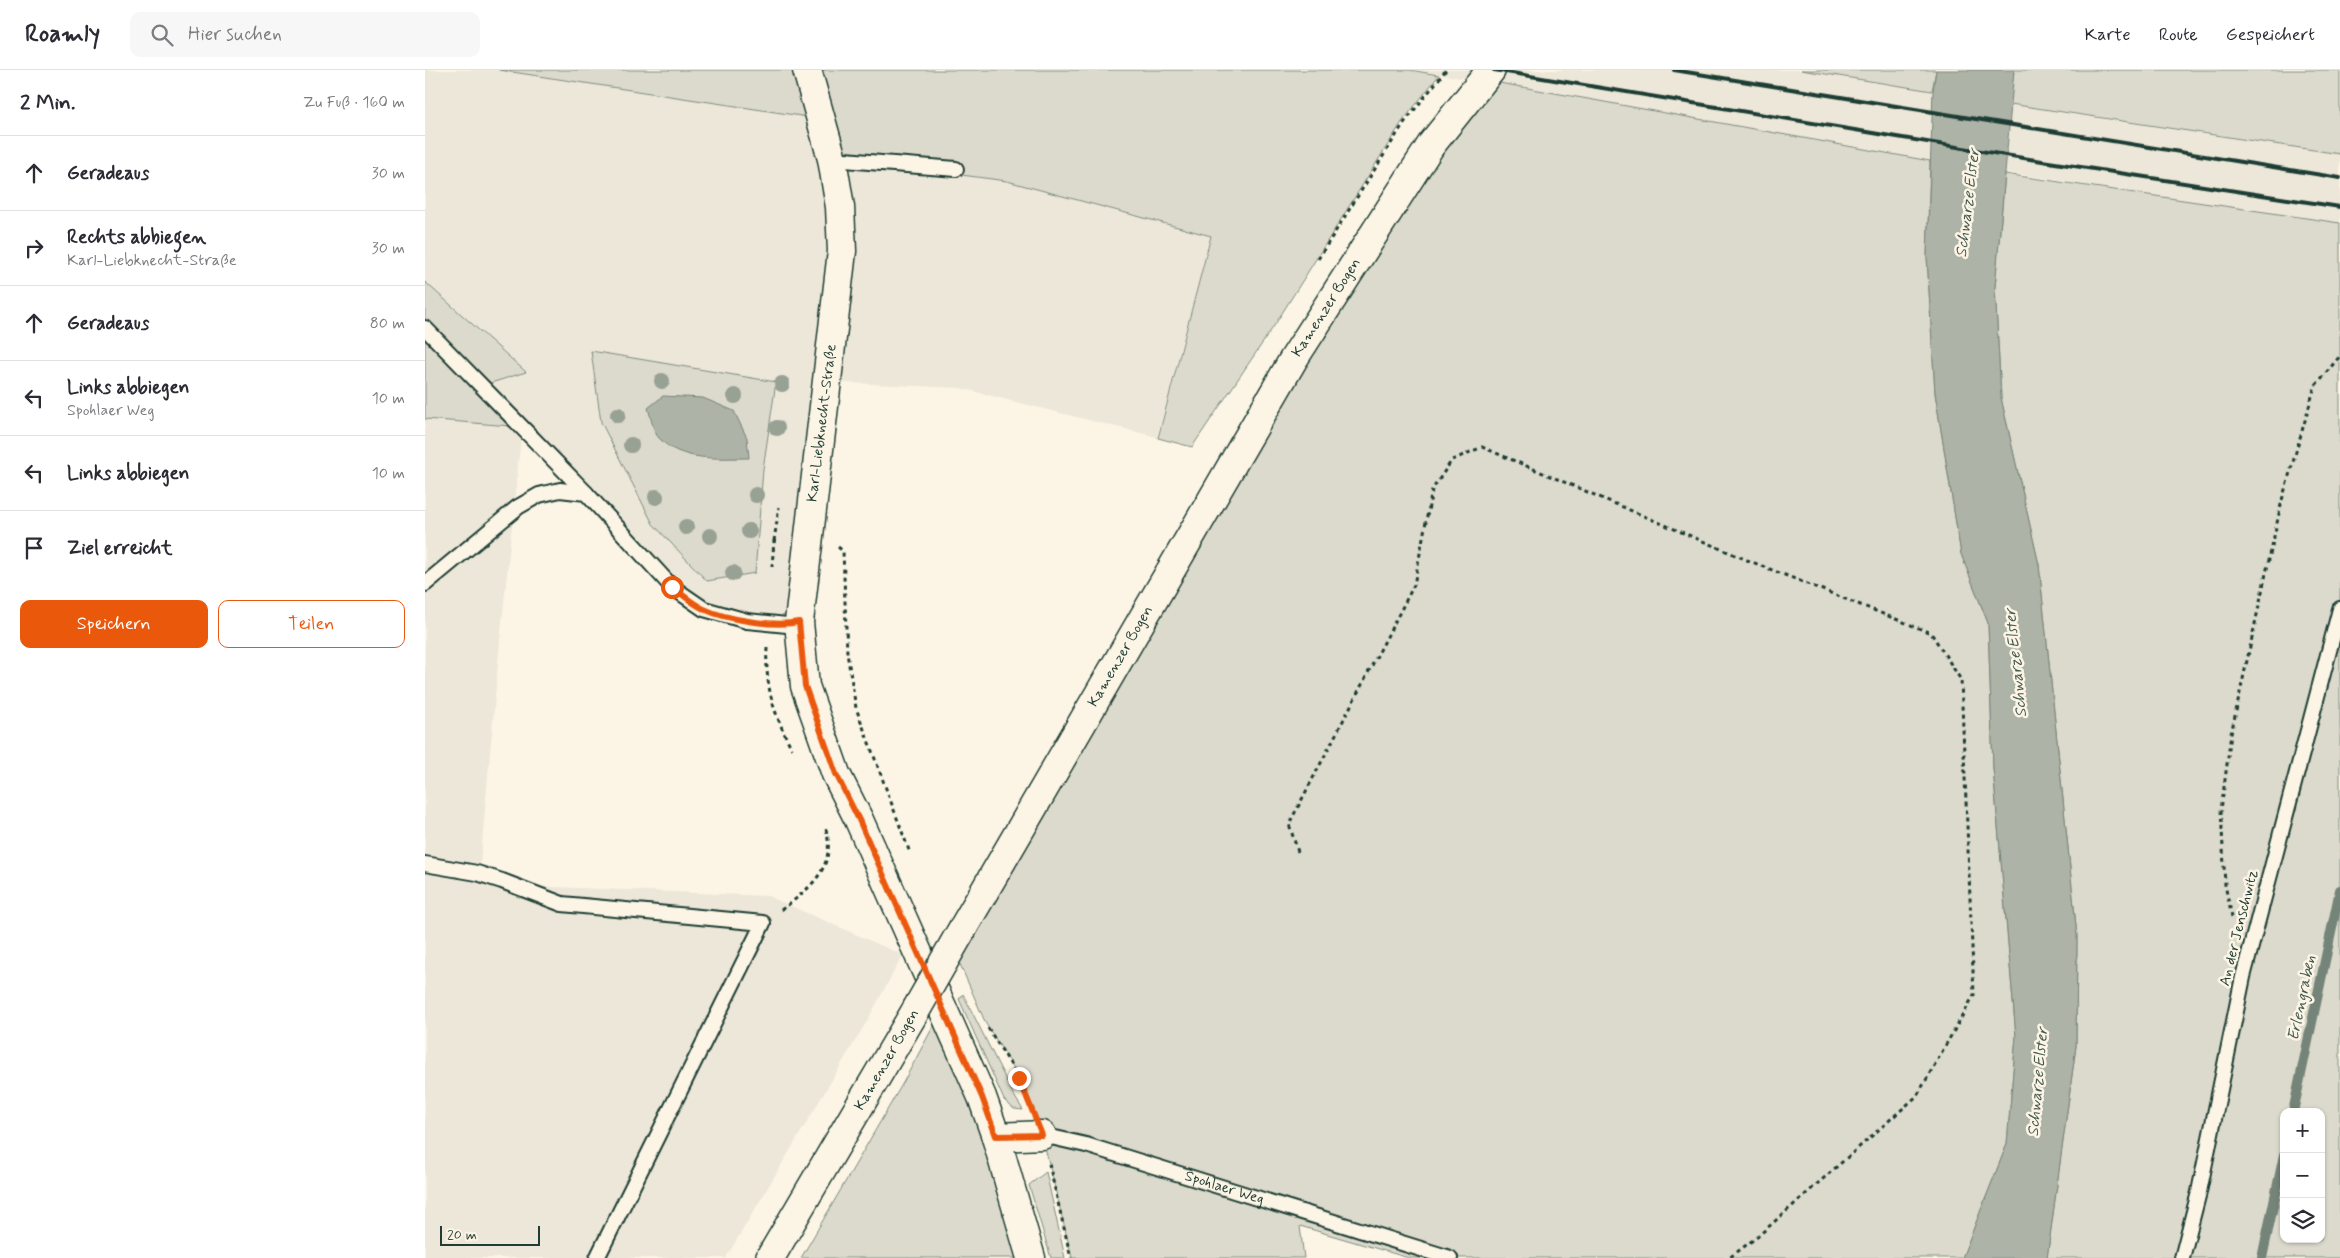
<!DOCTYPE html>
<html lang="de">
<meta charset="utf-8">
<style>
:root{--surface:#fff;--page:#f7f7f7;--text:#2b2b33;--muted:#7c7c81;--line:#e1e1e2;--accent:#ea580c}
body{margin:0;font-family:Mynerve,sans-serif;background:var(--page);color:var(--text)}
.controls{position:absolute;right:15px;bottom:15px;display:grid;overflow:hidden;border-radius:10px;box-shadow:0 1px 4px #0004}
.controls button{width:45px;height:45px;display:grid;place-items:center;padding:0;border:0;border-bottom:1px solid var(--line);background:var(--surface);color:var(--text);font:25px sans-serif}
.scale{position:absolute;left:15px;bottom:12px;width:100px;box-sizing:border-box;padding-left:5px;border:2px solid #1f3d34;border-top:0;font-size:14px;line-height:18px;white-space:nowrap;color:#1f3d34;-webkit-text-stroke:4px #fcf5e5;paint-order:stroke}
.stop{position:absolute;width:15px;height:15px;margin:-11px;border:4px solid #ea580c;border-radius:50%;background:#fff}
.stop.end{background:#ea580c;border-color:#fff;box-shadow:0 1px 5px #0008}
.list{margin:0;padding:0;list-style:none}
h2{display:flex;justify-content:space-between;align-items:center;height:65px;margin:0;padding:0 20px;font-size:21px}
h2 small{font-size:16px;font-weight:400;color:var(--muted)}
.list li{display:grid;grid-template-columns:32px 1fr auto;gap:15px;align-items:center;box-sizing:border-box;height:75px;padding:0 20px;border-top:1px solid var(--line)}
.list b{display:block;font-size:19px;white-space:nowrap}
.list p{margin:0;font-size:16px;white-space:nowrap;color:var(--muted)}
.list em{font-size:16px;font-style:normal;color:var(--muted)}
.actions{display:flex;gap:10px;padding:15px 20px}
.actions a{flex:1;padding:11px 0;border:1px solid var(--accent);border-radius:10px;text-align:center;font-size:18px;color:var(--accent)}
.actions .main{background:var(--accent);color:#fff}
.icon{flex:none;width:28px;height:28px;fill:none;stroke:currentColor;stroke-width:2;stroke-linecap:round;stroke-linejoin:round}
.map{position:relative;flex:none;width:1915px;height:1188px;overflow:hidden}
header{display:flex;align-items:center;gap:30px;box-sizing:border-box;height:70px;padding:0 25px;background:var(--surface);border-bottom:1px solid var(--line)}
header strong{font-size:24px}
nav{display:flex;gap:28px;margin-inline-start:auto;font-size:18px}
.search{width:350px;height:45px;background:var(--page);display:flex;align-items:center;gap:12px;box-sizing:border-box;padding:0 18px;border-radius:10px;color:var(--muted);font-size:19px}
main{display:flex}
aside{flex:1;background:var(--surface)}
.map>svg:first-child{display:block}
</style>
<header>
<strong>Roamly</strong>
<div class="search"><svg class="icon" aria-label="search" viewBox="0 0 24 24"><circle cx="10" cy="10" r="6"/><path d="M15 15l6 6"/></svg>Hier suchen</div>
<nav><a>Karte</a><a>Route</a><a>Gespeichert</a></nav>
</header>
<main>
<aside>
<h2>2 Min.<small>Zu Fuß · 160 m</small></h2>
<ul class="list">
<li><svg class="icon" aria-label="ahead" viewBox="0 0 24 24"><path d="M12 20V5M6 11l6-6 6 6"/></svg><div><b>Geradeaus</b></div><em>30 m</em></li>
<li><svg class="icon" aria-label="right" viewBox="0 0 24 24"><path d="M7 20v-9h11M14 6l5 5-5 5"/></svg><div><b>Rechts abbiegen</b><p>Karl-Liebknecht-Straße</p></div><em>30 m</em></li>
<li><svg class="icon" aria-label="ahead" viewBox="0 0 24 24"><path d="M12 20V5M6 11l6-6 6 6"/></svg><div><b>Geradeaus</b></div><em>80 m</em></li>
<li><svg class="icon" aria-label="left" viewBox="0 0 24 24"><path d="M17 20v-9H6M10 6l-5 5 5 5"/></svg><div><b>Links abbiegen</b><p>Spohlaer Weg</p></div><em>10 m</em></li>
<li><svg class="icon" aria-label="left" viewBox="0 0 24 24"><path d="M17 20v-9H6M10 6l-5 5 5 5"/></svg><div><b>Links abbiegen</b></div><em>10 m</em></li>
<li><svg class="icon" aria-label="arrive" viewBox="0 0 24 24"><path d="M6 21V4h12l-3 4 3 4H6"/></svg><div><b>Ziel erreicht</b></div></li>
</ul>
<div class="actions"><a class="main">Speichern</a><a>Teilen</a></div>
</aside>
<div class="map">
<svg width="1915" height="1188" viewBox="0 0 1915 1188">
<rect width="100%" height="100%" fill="#fcf5e5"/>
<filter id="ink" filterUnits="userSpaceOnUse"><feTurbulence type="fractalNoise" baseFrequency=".02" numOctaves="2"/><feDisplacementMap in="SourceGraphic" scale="10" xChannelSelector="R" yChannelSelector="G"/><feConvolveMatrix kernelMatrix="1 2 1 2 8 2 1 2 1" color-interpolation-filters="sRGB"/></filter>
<g filter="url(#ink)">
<g fill="#ece7d8" fill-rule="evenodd">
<path d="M 0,0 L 74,0 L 396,49 L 407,89 L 582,111 L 786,166 L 732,367 L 535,318 L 403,312 L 374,552 L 322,551 L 247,517 L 56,316 L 101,302 L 0,212 ZM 351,312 L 338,399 L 330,502 L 282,511 Z"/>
<path d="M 991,0 L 1376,0 L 1658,46 L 1915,84 L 1915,155 L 1484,87 Z"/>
<path d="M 0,349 L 97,357 L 75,571 L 55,796 L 106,816 L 343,826 L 478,885 L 442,951 L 301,1188 L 0,1188 Z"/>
</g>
<g fill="#dcdacc" stroke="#7e8c80" fill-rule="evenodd">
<path d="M 74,0 L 985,0 L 1014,5 L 977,52 L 849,256 L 767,377 L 733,368 L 786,166 L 582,111 L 407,88 L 396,49 Z"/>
<path d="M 1376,0 L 1511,0 L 1507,21 Z"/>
<path d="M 1589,0 L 1915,0 L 1915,84 L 1585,34 Z"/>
<path d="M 1069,12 L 1505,91 L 1502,186 L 1510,323 L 1536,484 L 1563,553 L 1568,698 L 1591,966 L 1582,1074 L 1537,1188 L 984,1188 L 875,1156 L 879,1188 L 647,1188 L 617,1065 L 595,1008 L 561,954 L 531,885 L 1006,75 Z"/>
<path d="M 1580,104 L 1915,153 L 1915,1188 L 1622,1188 L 1651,976 L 1652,866 L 1614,495 L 1576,328 L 1570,217 ZM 1859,1042 L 1896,1042 L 1896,1169 L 1859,1169 Z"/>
<path d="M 0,212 L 101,302 L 56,316 L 97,357 L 0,349 Z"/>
<path d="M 166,281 L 351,312 L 338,399 L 330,503 L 282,511 L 228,454 L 176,352 Z"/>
<path d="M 538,924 L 588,1024 L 598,1040 L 589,1039 L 579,1030 L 534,929 Z"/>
<path d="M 517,940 L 605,1188 L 376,1188 L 479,1011 Z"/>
<path d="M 621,1102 L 640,1188 L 626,1188 L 604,1115 Z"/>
</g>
<g fill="#aeb3a7" stroke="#758479">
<path d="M 1511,0 L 1589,0 L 1570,217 L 1576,328 L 1614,495 L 1652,866 L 1651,976 L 1622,1188 L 1537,1188 L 1582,1074 L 1591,966 L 1568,698 L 1563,553 L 1536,484 L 1510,323 L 1502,186 L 1508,21 Z"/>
<path d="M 238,326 L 278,328 L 309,341 L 322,368 L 324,388 C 293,388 256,392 234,368 C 228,362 226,347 223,338 Z"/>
</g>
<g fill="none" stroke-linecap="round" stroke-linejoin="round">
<g stroke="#758479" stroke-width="10">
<path d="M 1868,1042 L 1915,820"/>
<path d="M 1837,1188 L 1859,1085"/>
</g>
<defs>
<g id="lane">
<path d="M 407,89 L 531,99"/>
<path d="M 0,258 L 161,423"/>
<path d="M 0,514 L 93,437 L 114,425 L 135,420 L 161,423 L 247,517 L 279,539 L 322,551 L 362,555 L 374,552"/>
<path d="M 0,794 L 52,803 L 77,811 L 137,834 L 338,853 L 172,1188"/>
<path id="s1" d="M 617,1065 L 661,1075 L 1025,1188"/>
<path d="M 1757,1188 L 1774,1122 L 1818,907 L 1915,539"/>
</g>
<g id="street">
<path d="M 382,0 L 407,89 L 415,137 L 417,181 L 374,552 L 380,616 L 411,704 L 434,750 L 557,1027 L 571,1067 L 606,1188"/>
<path d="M 571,1067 L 617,1065"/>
</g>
<g id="primary">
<path id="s2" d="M 538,858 L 868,290 L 1006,75 L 1066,0"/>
<path d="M 345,1188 L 491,940"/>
</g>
</defs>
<use href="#lane" stroke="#1f3d34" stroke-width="18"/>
<use href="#street" stroke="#1f3d34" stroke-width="31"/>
<use href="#primary" stroke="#1f3d34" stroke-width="31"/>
<g stroke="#1f3d34" stroke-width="3" stroke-dasharray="4 4" stroke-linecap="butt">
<path d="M 893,189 L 979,53 L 1021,0"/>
<path d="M 349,471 L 354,437"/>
<path d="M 413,477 L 418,481 L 422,583 L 431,638 L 485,783"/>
<path d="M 347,497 L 349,471 L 354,471"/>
<path d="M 342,578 C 340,618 349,644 367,679"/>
<path d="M 873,782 L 864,754 L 989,515 L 1007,420 L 1027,390 L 1057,377 L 1322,490 L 1506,563 L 1536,610 L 1549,925 L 1492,1026 L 1332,1167 L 1304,1188"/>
<path d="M 356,840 C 386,818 413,796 400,756"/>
<path d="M 1807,847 L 1800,815 L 1796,740 L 1806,664 L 1857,430 L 1890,316 L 1915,286"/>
<path d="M 563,958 L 594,1008 L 605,1036"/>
<path d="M 624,1094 L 646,1188"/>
</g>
<use href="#lane" stroke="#fcf5e5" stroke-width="14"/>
<use href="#street" stroke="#fcf5e5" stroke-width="28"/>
<use href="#primary" stroke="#fcf5e5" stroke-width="28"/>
<g stroke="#1f3d34" stroke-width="4">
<path d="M 1069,0 L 1617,91 L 1915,137"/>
<path d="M 1249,0 L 1915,108"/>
</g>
<defs>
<path id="primary-bridge" d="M 491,940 L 538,858"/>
</defs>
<use href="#primary-bridge" stroke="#1f3d34" stroke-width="31" stroke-linecap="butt"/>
<use href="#primary-bridge" stroke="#fcf5e5" stroke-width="28"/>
</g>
<g fill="#97a194">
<circle cx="237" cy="311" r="8"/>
<circle cx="357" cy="314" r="8"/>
<circle cx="310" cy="326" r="8"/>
<circle cx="193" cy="345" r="8"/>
<circle cx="352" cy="358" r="8"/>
<circle cx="206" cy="375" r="8"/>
<circle cx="331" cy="425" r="8"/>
<circle cx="231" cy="427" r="8"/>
<circle cx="261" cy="457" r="8"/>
<circle cx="324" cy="461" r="8"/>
<circle cx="285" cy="466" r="8"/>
<circle cx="308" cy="503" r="8"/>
</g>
</g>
<g fill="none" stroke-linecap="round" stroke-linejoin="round" filter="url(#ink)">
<path stroke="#ea580c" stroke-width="6" d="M 247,517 C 257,524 268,534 279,539 C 302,550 350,557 374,552 L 380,616 L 411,704 L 434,750 L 557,1027 L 571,1066 L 617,1065 L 594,1008"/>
</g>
<g text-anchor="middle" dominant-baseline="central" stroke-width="5" stroke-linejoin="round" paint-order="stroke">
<g font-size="15" fill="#1f3d34" stroke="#fcf5e5">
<text stroke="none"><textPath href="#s2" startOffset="719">Kamenzer Bogen</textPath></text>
<text transform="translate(397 353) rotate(-83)">Karl-Liebknecht-Straße</text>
<text stroke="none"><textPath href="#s2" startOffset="314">Kamenzer Bogen</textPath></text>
<text transform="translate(1814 858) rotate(-76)">An der Jenschwitz</text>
<text transform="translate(462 990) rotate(-60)">Kamenzer Bogen</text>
<text stroke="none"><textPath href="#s1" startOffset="190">Spohlaer Weg</textPath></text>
</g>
<g font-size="16" font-style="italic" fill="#435a51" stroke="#fcf5e5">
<text transform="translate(1543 133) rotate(-83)">Schwarze Elster</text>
<text transform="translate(1591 593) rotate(-96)">Schwarze Elster</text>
<text transform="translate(1877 928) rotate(-78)">Erlengraben</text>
<text transform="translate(1613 1012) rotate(-85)">Schwarze Elster</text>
</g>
</g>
</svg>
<div class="controls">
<button>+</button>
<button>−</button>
<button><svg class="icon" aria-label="layers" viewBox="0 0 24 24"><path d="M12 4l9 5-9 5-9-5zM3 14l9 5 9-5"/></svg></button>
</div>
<div class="scale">20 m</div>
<div class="stop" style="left:247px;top:517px"></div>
<div class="stop end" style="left:594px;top:1008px"></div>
</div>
</main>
